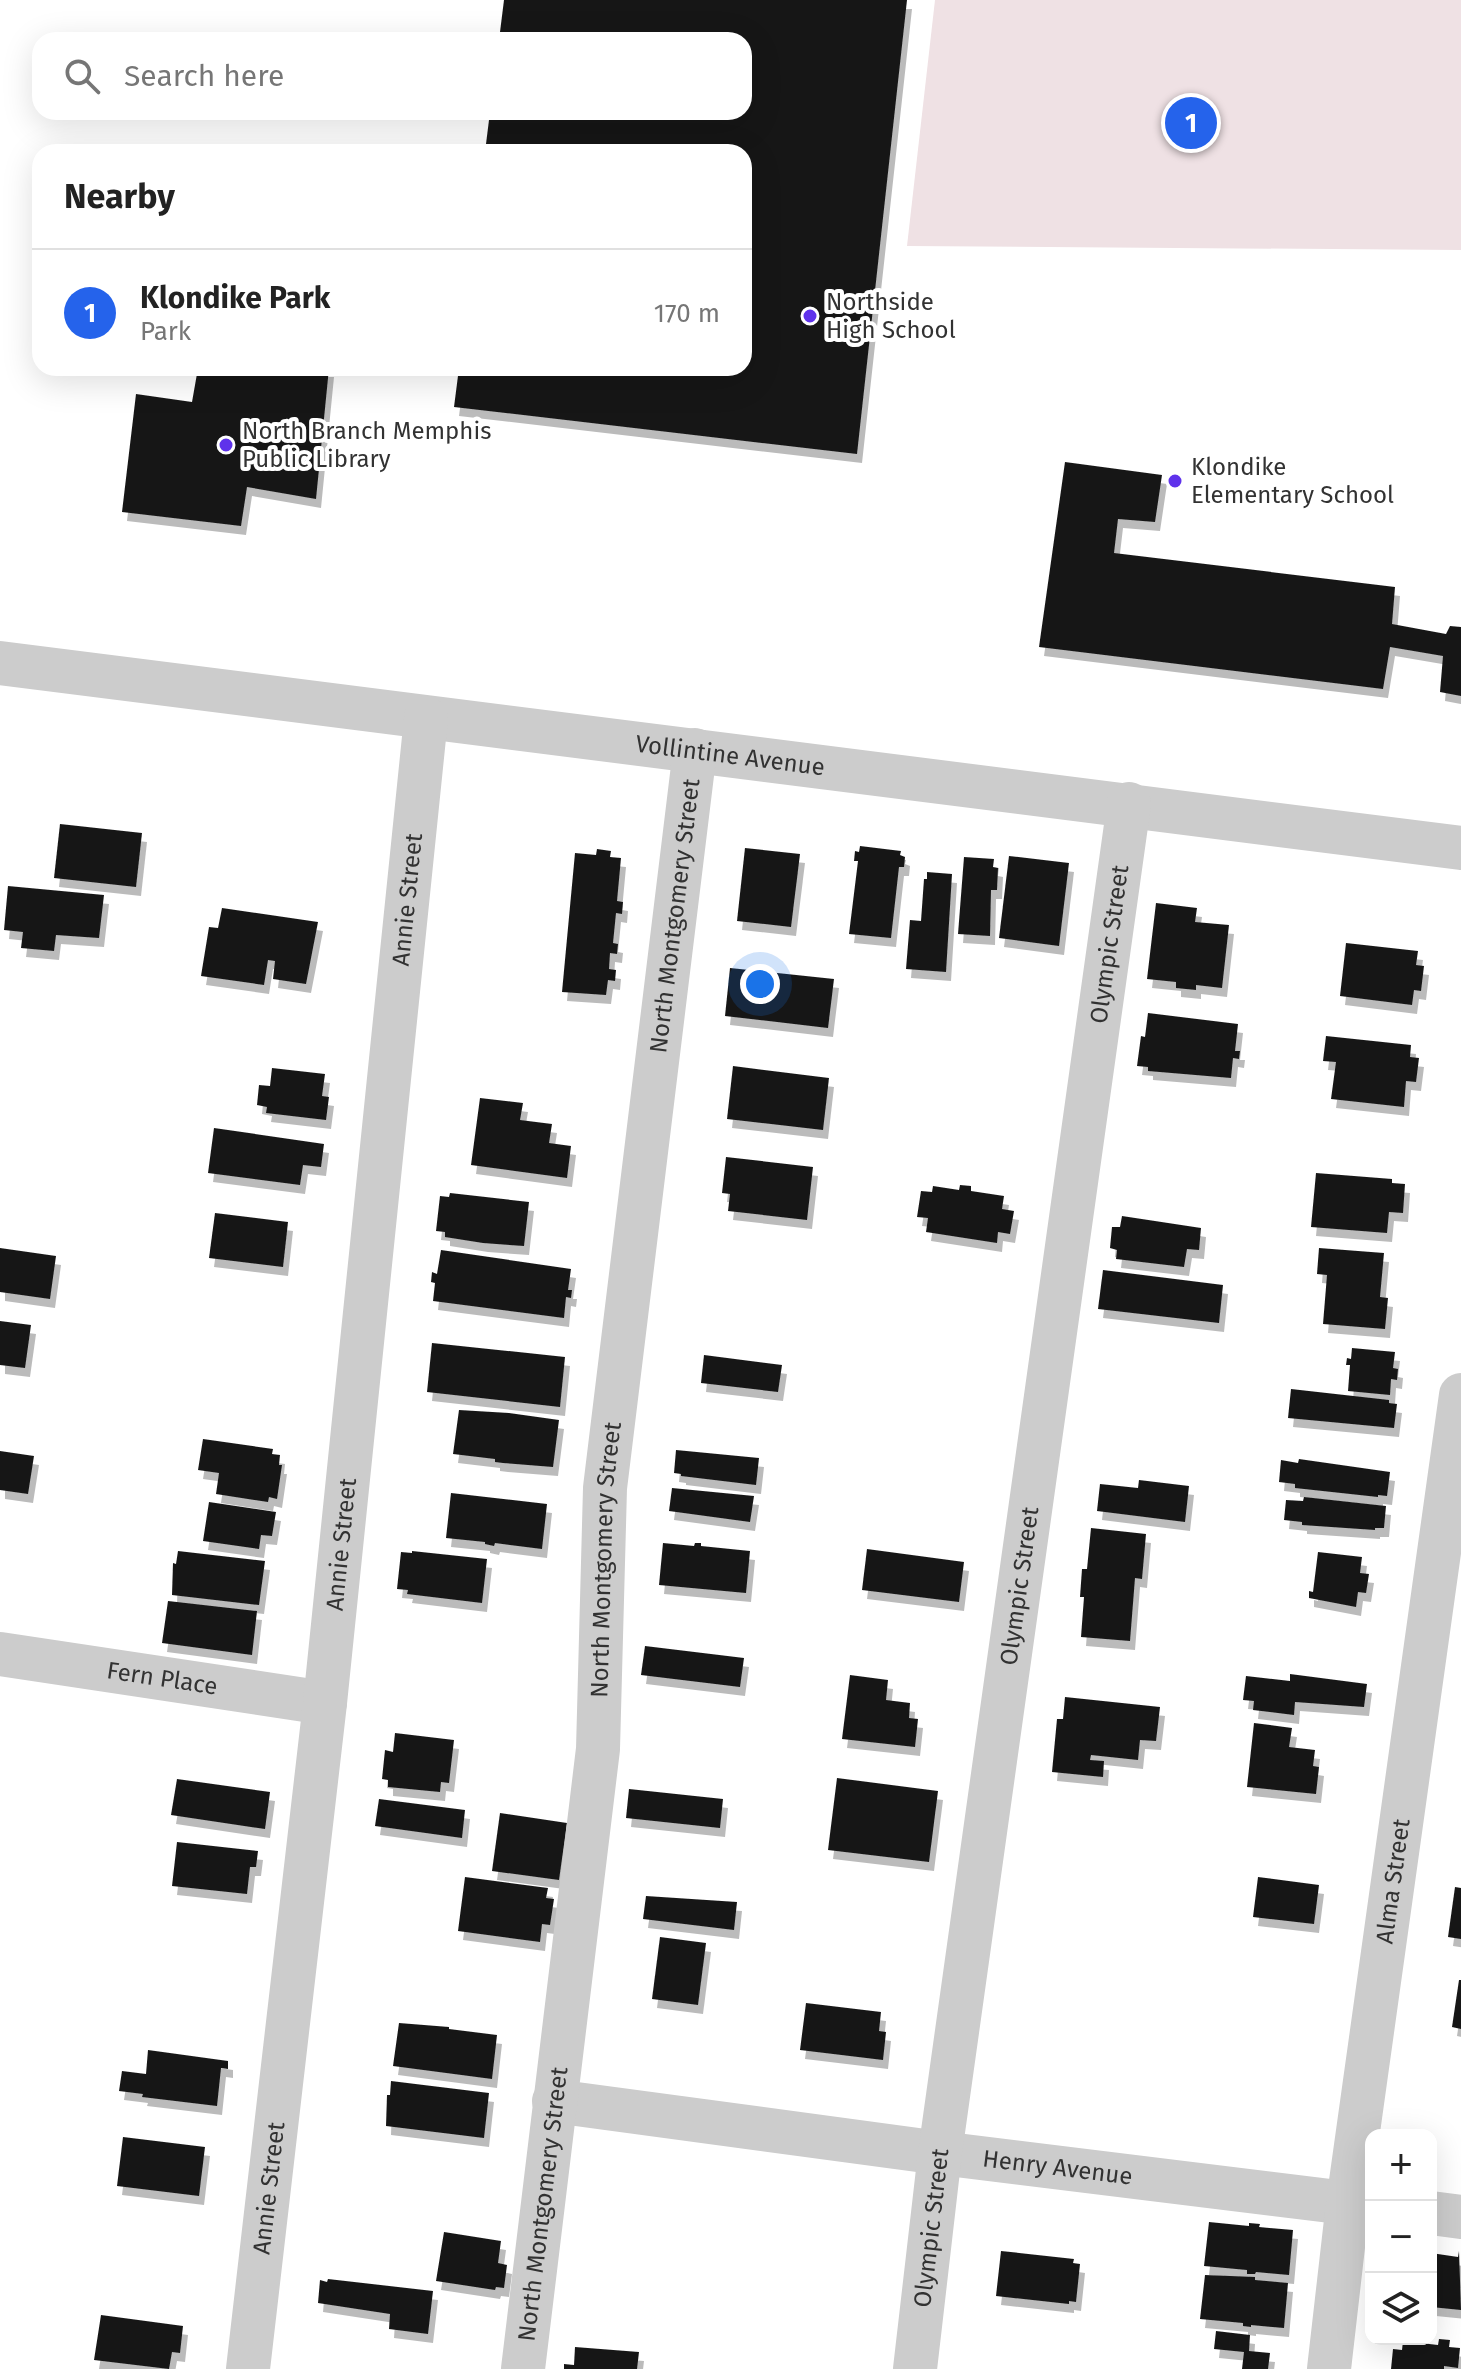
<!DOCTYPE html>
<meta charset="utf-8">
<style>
:root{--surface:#fff;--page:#f2f2f2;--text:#222;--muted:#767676;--line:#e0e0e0;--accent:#2563eb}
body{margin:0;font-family:"Fira Sans",sans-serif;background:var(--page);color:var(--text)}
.controls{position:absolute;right:24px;bottom:24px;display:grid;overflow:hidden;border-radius:16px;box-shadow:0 8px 32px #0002}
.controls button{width:72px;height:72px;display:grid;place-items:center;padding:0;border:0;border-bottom:2px solid var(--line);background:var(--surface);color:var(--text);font:40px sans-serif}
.you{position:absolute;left:760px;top:984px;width:28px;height:28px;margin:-20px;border:6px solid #fff;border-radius:50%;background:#1a73e8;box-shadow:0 0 0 12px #1a73e833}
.badge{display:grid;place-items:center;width:52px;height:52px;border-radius:50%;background:var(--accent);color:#fff;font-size:26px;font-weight:700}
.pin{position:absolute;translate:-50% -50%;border:4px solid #fff;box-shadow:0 2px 8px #0006}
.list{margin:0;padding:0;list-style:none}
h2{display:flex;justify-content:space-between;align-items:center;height:104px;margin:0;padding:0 32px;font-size:34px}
h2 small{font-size:26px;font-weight:400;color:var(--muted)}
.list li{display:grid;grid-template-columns:52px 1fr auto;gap:24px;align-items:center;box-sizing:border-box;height:128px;padding:0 32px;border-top:2px solid var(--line)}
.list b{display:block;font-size:30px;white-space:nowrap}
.list p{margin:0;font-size:26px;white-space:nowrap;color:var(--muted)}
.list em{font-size:26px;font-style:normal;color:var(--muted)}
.icon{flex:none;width:44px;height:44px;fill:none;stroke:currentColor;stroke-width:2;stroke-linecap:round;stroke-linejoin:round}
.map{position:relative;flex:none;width:1461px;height:2369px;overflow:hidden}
.search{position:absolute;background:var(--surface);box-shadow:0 8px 32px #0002;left:32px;top:32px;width:720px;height:88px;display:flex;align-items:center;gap:20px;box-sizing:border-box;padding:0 28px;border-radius:24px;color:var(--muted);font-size:30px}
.panel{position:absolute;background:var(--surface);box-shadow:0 8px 32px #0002;left:32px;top:144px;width:720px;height:232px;border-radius:24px}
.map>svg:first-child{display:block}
</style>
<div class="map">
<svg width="1461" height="2369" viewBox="0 0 1461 2369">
<defs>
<filter id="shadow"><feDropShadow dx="5" dy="9" stdDeviation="0" flood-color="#0004"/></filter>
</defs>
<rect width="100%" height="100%" fill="#fff"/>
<path fill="#efe1e4" d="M 935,0 L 1461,0 L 1461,250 L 907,246 Z"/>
<g fill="#191919" filter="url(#shadow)">
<path d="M 504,0 L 907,0 L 857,454 L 454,407 L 459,368 L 744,368 L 744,152 L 485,152 L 490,112 L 744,112 L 744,40 L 499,40 Z"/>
<path d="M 198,368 L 329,368 L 316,499 L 247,487 L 241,526 L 122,512 L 136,394 L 192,402 Z"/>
<path d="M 1065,462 L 1162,475 L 1155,522 L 1118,519 L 1114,553 L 1395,587 L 1392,624 L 1446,634 L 1450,626 L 1461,627 L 1461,696 L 1440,692 L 1443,656 L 1390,647 L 1383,689 L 1039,647 Z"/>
<path d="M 60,824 L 142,833 L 136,887 L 54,878 Z"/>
<path d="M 860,846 L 901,851 L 900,855 L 905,857 L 904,867 L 899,867 L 891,938 L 849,934 L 858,861 L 854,861 L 855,851 L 859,852 Z"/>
<path d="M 745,848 L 800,854 L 791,927 L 737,921 Z"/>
<path d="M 597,849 L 611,851 L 610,857 L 621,858 L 617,901 L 623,902 L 622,914 L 616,913 L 613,943 L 618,944 L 617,954 L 610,953 L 609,969 L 616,970 L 615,981 L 608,980 L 606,995 L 562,992 L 575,853 L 596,855 Z"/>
<path d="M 1009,856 L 1069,863 L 1059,946 L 999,938 Z"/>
<path d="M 964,857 L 994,859 L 993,867 L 998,868 L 997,890 L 991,890 L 990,936 L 958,934 Z"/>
<path d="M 927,872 L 952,874 L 946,972 L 906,969 L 910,920 L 921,921 L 924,879 L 927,879 Z"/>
<path d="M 8,886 L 104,895 L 99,938 L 56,935 L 54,951 L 21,948 L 23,932 L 4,930 Z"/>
<path d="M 1156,903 L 1197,908 L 1195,922 L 1229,925 L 1222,988 L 1196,985 L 1196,990 L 1176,988 L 1176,982 L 1147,979 Z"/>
<path d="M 222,908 L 318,922 L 306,984 L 273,979 L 275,961 L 268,960 L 264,985 L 201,976 L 209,927 L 218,928 Z"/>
<path d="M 1346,943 L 1418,951 L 1416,965 L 1424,966 L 1421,991 L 1414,990 L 1412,1005 L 1340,996 Z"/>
<path d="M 730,968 L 834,979 L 828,1028 L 725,1016 Z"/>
<path d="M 1148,1013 L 1238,1024 L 1235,1051 L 1240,1051 L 1239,1059 L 1233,1058 L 1231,1078 L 1148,1071 L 1148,1067 L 1137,1066 L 1141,1036 L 1145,1037 Z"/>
<path d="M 1326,1036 L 1411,1045 L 1410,1057 L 1419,1058 L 1416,1082 L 1406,1081 L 1404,1107 L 1331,1099 L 1336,1062 L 1323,1061 Z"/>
<path d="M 733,1066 L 829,1078 L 823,1130 L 727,1119 Z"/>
<path d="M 272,1068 L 325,1074 L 322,1096 L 329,1097 L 326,1120 L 266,1113 L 267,1107 L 257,1105 L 259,1085 L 270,1086 Z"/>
<path d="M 480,1098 L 523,1103 L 520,1120 L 552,1124 L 549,1143 L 571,1146 L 567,1178 L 471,1165 Z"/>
<path d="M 214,1128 L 324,1144 L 321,1167 L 303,1165 L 300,1185 L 208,1173 Z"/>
<path d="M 726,1157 L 813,1167 L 807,1220 L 728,1211 L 730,1194 L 722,1193 Z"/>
<path d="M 1316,1173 L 1392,1179 L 1392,1183 L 1405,1184 L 1403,1213 L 1389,1212 L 1387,1233 L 1311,1227 Z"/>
<path d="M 960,1185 L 971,1186 L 971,1191 L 1004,1196 L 1002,1209 L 1014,1211 L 1010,1234 L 998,1232 L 997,1243 L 926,1232 L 928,1218 L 917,1217 L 921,1191 L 932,1192 L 933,1186 L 959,1190 Z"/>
<path d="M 450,1193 L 529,1202 L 524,1246 L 483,1243 L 445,1237 L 445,1232 L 436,1231 L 440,1196 L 449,1197 Z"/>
<path d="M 215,1213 L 288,1222 L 283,1267 L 209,1258 Z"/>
<path d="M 1122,1216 L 1201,1228 L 1199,1250 L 1187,1249 L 1184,1267 L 1116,1259 L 1117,1250 L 1110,1248 L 1112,1227 L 1120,1227 Z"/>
<path d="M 0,1248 L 56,1256 L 50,1299 L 0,1292 Z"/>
<path d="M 1319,1248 L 1384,1253 L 1380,1297 L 1388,1298 L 1385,1329 L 1323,1324 L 1327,1275 L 1317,1274 Z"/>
<path d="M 441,1250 L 571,1269 L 568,1290 L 572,1290 L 571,1298 L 566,1297 L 564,1318 L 433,1301 L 435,1283 L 431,1282 L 432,1272 L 437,1274 Z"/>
<path d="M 1103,1270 L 1223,1285 L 1219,1323 L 1098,1309 Z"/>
<path d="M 0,1321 L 31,1325 L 25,1368 L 0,1365 Z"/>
<path d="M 432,1343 L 565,1357 L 560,1407 L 427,1392 Z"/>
<path d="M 1352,1348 L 1395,1352 L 1393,1368 L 1398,1369 L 1397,1380 L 1391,1379 L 1390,1395 L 1348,1391 L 1350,1365 L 1346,1365 L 1347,1358 L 1351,1359 Z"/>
<path d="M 704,1355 L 782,1365 L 778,1392 L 701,1383 Z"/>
<path d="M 1291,1389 L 1389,1400 L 1389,1403 L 1397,1404 L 1394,1428 L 1288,1418 Z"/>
<path d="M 459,1410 L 509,1413 L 559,1420 L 553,1467 L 503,1463 L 495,1462 L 495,1459 L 453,1454 Z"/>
<path d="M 203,1439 L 273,1449 L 272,1454 L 280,1455 L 279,1465 L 282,1465 L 277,1499 L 269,1497 L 268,1502 L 216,1494 L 219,1473 L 198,1470 Z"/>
<path d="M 676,1450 L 759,1458 L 756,1485 L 681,1476 L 681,1474 L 674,1473 Z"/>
<path d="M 0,1451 L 34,1456 L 28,1494 L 0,1490 Z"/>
<path d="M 1299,1459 L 1390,1472 L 1387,1496 L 1378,1495 L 1378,1497 L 1295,1488 L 1295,1484 L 1279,1482 L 1281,1460 L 1298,1463 Z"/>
<path d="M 1139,1480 L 1189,1486 L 1185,1522 L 1097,1511 L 1100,1484 L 1138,1488 Z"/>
<path d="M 672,1488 L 754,1496 L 750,1522 L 669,1511 Z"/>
<path d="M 451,1493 L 547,1504 L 542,1549 L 495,1543 L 494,1546 L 485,1544 L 485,1542 L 446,1538 Z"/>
<path d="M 1304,1497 L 1386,1506 L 1384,1528 L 1375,1528 L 1375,1530 L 1302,1525 L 1302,1522 L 1284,1520 L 1286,1500 L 1303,1501 Z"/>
<path d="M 209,1502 L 276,1512 L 272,1536 L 261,1535 L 259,1549 L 203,1541 Z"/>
<path d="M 1091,1528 L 1146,1534 L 1142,1579 L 1135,1578 L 1130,1641 L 1081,1637 L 1084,1597 L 1080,1597 L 1082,1569 L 1087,1569 Z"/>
<path d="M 663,1543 L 694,1546 L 695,1543 L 701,1543 L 701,1546 L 750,1551 L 746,1593 L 659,1585 Z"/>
<path d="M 867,1549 L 964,1562 L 959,1602 L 862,1590 Z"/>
<path d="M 178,1551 L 265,1561 L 259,1605 L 172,1595 L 173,1563 L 176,1564 Z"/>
<path d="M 412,1551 L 487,1559 L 482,1603 L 407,1594 L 408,1590 L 397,1589 L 401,1552 L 412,1553 Z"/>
<path d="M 1318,1552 L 1362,1557 L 1360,1573 L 1369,1574 L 1366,1593 L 1358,1592 L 1356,1607 L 1309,1598 L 1309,1591 L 1313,1592 Z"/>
<path d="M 168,1601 L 257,1611 L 252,1655 L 162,1643 Z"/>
<path d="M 645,1646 L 744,1658 L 740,1687 L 641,1675 Z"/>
<path d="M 1290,1674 L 1367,1684 L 1364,1707 L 1295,1702 L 1294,1715 L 1253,1710 L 1254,1701 L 1243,1700 L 1246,1676 L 1290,1681 Z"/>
<path d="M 850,1675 L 888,1680 L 886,1700 L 910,1703 L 909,1718 L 918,1719 L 915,1747 L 842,1739 Z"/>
<path d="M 1065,1697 L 1160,1707 L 1156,1741 L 1140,1740 L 1138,1760 L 1091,1755 L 1090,1760 L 1104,1761 L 1103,1777 L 1052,1772 L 1057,1719 L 1063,1719 Z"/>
<path d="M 1254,1723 L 1292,1728 L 1289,1747 L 1315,1750 L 1313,1766 L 1319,1767 L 1316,1794 L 1247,1787 Z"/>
<path d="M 395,1733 L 454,1740 L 449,1783 L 441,1782 L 440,1792 L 388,1787 L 388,1780 L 382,1779 L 385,1750 L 393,1752 Z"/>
<path d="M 837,1778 L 938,1791 L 929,1862 L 828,1850 Z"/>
<path d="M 177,1779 L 270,1792 L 265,1829 L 171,1815 Z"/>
<path d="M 629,1789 L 723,1799 L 720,1828 L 626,1818 Z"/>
<path d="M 379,1799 L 465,1810 L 462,1838 L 375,1826 Z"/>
<path d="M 500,1813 L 567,1823 L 559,1880 L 492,1871 Z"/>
<path d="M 177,1842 L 258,1851 L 256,1867 L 250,1867 L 247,1894 L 172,1886 Z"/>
<path d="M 465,1877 L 548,1888 L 546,1898 L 554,1899 L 550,1925 L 542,1924 L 540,1942 L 458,1931 Z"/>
<path d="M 1258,1877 L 1319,1885 L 1314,1924 L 1253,1917 Z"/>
<path d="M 1455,1887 L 1461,1888 L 1461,1939 L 1448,1937 Z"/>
<path d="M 646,1896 L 737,1902 L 734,1930 L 643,1919 Z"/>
<path d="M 660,1937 L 706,1943 L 698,2005 L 652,1999 Z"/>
<path d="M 1459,1980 L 1461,1980 L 1461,2029 L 1452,2027 Z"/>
<path d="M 806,2003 L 881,2012 L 879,2031 L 886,2032 L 883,2060 L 800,2050 Z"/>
<path d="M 399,2023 L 449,2027 L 449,2029 L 497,2035 L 492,2079 L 393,2066 Z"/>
<path d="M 148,2050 L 228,2061 L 228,2069 L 221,2068 L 217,2106 L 142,2097 L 143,2094 L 119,2091 L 122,2071 L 146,2074 Z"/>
<path d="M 391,2081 L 489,2093 L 484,2138 L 386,2126 L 387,2095 L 390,2095 Z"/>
<path d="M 123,2137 L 205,2147 L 199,2196 L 117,2186 Z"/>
<path d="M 1209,2222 L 1249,2226 L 1249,2223 L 1260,2224 L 1259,2227 L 1293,2230 L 1289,2275 L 1256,2272 L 1255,2274 L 1247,2274 L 1247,2270 L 1204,2266 Z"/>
<path d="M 444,2232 L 501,2241 L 498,2263 L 507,2265 L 504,2288 L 496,2287 L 495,2290 L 436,2281 Z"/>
<path d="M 1001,2251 L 1074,2259 L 1073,2263 L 1080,2264 L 1076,2302 L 1069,2301 L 1069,2304 L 996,2296 Z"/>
<path d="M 1459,2251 L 1461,2310 L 1431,2307 L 1431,2253 L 1458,2257 Z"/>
<path d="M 1205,2275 L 1255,2277 L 1255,2280 L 1288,2283 L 1284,2328 L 1251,2325 L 1251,2327 L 1243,2326 L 1243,2323 L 1200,2319 Z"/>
<path d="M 328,2279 L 433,2291 L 428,2334 L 389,2329 L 390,2314 L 318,2303 L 320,2280 L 327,2282 Z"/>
<path d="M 101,2315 L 183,2326 L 180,2353 L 172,2352 L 169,2369 L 94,2360 Z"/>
<path d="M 1216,2331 L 1250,2335 L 1249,2351 L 1270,2353 L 1268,2369 L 1242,2369 L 1244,2352 L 1214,2349 Z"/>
<path d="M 1439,2339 L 1450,2340 L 1449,2347 L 1460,2348 L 1458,2368 L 1444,2366 L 1444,2369 L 1391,2369 L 1393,2349 L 1402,2350 L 1403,2341 L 1438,2345 Z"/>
<path d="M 575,2347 L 639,2352 L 637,2369 L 564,2369 L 564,2364 L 574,2365 Z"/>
</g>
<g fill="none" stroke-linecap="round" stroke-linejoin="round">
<g stroke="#ccc" stroke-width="44">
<path id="s1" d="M 0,663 L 1461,848"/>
<path id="s2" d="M 0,1654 L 325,1703"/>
<path id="s3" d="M 554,2101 L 940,2153 L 1371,2206"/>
<path d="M 1431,2213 L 1461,2217"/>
<path id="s4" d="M 248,2369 L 325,1703 L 426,718"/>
<path id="s5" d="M 523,2369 L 598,1749 L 605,1488 L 695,750"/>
<path id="s6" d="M 915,2369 L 940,2153 L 1129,804"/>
<path id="s7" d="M 1329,2369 L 1348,2203 L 1461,1395"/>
</g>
</g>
<g fill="#5f32eb" stroke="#fff" stroke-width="3">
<circle cx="810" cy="316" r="8"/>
<circle cx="226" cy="445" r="8"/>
<circle cx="1175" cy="481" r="8"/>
</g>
<g text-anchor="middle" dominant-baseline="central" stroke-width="8" stroke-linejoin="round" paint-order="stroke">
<g font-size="24" fill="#323232" stroke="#fff" text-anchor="start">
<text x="826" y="302">Northside<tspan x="826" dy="28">High School</tspan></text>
<text x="242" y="431">North Branch Memphis<tspan x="242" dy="28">Public Library</tspan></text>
<text x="1191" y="467">Klondike<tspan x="1191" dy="28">Elementary School</tspan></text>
</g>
<g font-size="24" fill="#323232" stroke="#fff">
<text stroke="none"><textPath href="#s1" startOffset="736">Vollintine Avenue</textPath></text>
<text stroke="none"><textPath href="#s4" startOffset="1478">Annie Street</textPath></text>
<text stroke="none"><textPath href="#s5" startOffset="1462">North Montgomery Street</textPath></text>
<text stroke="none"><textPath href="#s6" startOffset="1438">Olympic Street</textPath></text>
<text stroke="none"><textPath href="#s4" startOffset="830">Annie Street</textPath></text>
<text stroke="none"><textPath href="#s5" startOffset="814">North Montgomery Street</textPath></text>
<text stroke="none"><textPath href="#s6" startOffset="790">Olympic Street</textPath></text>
<text stroke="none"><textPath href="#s2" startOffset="164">Fern Place</textPath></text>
<text stroke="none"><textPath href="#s7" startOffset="492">Alma Street</textPath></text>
<text stroke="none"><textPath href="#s3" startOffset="508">Henry Avenue</textPath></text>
<text stroke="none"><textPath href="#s4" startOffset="182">Annie Street</textPath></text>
<text stroke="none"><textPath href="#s5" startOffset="166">North Montgomery Street</textPath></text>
<text stroke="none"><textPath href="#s6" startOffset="142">Olympic Street</textPath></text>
</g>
</g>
</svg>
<div class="controls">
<button>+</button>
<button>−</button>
<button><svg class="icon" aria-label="layers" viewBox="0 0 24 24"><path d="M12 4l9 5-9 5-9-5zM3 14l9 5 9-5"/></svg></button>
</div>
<div class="you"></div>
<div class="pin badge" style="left:1191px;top:123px">1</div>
<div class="search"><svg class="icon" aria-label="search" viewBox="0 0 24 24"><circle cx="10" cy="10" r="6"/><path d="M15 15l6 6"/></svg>Search here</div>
<section class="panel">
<h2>Nearby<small></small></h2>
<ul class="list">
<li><span class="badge">1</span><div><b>Klondike Park</b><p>Park</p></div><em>170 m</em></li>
</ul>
</section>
</div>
